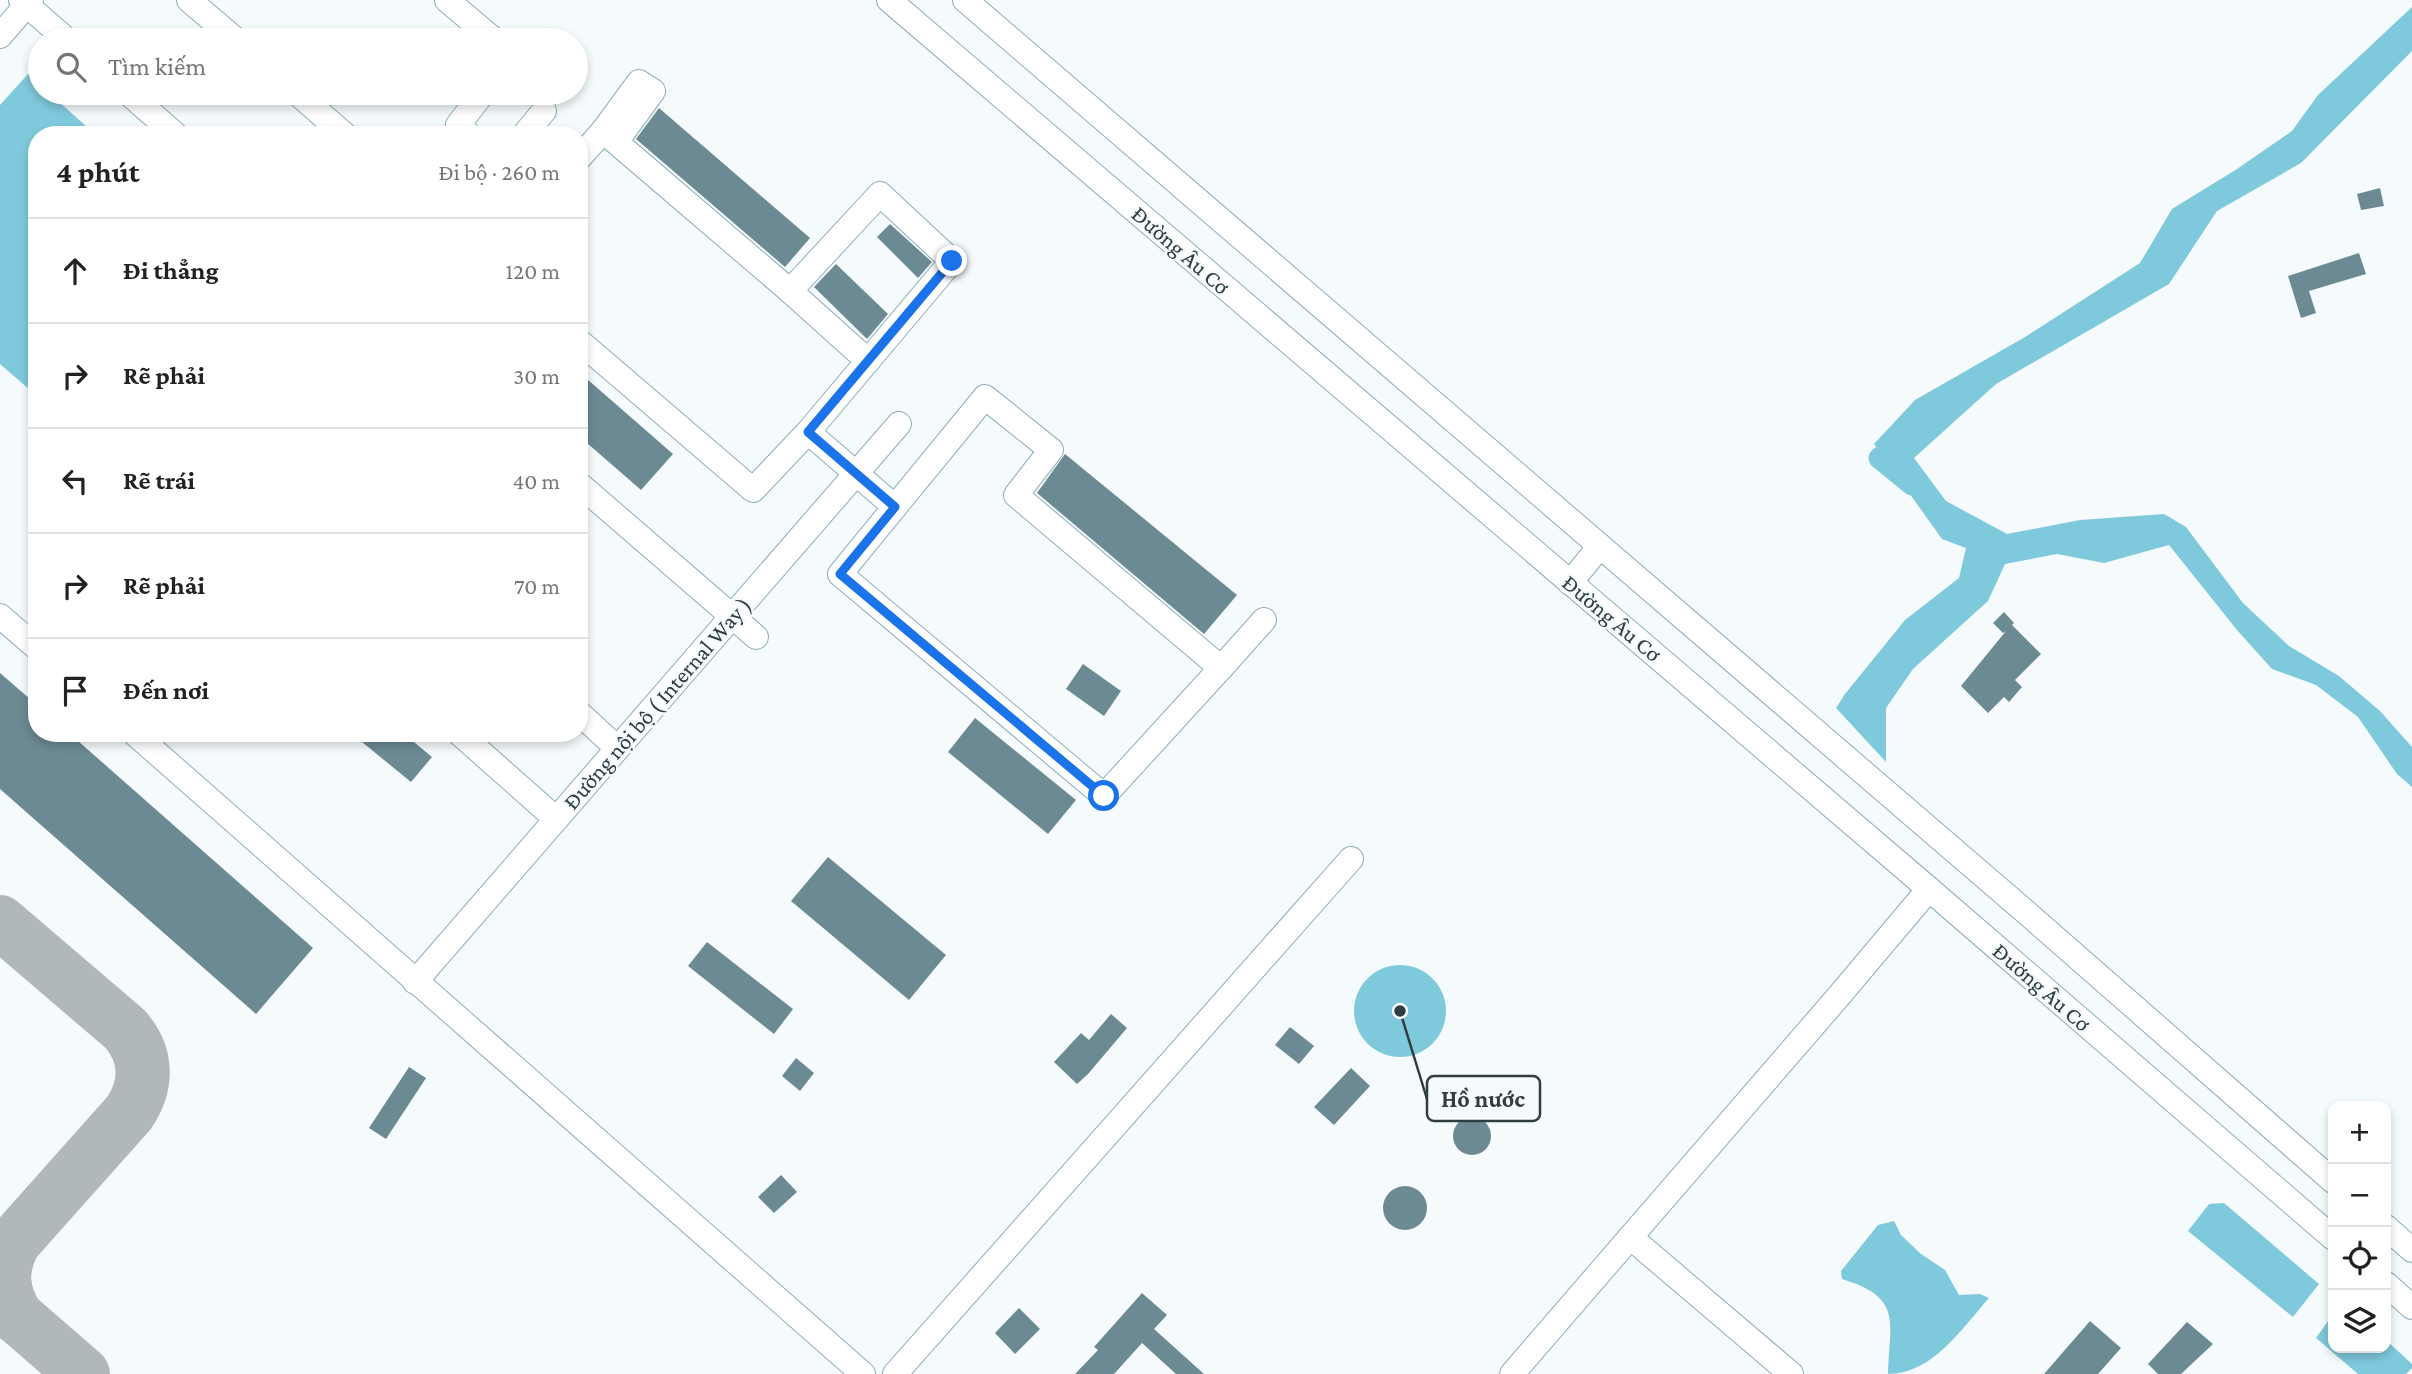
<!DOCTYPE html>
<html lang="vi">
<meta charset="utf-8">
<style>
:root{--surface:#fff;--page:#f2f2f2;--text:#222;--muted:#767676;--line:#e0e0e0}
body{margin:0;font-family:"Crimson Pro",serif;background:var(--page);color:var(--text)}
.controls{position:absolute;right:21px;bottom:21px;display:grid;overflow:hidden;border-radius:14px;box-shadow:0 4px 10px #0003}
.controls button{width:63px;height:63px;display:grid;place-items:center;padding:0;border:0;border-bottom:2px solid var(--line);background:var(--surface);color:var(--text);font:35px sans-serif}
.stop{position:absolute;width:21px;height:21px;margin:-16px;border:5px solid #1a73e8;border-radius:50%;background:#fff}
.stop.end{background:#1a73e8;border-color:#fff;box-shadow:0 2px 7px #0008}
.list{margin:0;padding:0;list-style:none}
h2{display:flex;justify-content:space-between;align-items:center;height:91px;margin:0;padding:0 28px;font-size:30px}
h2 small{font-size:23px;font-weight:400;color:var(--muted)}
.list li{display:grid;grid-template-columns:46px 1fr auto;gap:21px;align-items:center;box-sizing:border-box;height:105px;padding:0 28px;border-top:2px solid var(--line)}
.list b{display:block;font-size:26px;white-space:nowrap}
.list em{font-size:23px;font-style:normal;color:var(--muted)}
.icon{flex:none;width:38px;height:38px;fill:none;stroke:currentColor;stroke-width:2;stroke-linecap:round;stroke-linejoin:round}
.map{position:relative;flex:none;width:2412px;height:1374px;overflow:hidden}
.search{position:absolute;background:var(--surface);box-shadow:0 4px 10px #0003;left:28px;top:28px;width:560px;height:77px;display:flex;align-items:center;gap:18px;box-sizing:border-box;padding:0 24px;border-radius:38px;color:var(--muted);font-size:26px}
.panel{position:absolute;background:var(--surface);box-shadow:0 4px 10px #0003;left:28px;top:126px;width:560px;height:616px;border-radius:28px}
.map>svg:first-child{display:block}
</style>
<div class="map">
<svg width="2412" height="1374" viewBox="0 0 2412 1374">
<rect width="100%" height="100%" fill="#f5fbfd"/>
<g fill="#7fc9dc">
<path d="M 2412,7 L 2412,51 L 2301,163 L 2217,211 L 2169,284 L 1996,384 L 1914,458 L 1946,501 L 2007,534 L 2080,520 L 2164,514 L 2186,527 L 2243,603 L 2289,646 L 2339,676 L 2380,711 L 2412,747 L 2412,787 L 2397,774 L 2358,717 L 2316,685 L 2272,669 L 2237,630 L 2169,545 L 2104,563 L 2057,554 L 2005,564 L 1988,601 L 1913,669 L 1886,708 L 1886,762 L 1836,708 L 1845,694 L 1905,620 L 1959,578 L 1966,548 L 1942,539 L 1874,444 L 1915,400 L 2025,337 L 2140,263 L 2172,209 L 2237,169 L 2292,131 L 2318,95 Z"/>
<path d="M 28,74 L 40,85 L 40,93 L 49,93 L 96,135 L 37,135 L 37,396 L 0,364 L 0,105 Z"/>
<circle cx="1400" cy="1011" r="46"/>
<path d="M 2224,1203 L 2319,1284 L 2293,1317 L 2188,1231 L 2209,1204 Z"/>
<path d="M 1894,1221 L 1901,1235 L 1921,1254 L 1945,1270 L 1959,1295 L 1980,1294 L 1989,1298 C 1962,1328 1933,1374 1888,1374 C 1889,1322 1904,1298 1842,1279 L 1841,1271 L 1878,1225 Z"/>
<path d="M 2333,1314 L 2333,1348 L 2386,1348 L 2386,1340 L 2412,1364 L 2412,1368 L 2406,1374 L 2358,1374 L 2316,1338 Z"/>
</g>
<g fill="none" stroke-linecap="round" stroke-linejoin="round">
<path stroke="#7fc9dc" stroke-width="21" d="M 1904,441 L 1879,458 L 1912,485"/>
<g stroke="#afb8ba" stroke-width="54">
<path d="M 0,922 L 125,1029 C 148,1055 148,1085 129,1113 L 14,1242 C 0,1269 1,1291 17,1317"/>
<path d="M 0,1302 L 83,1374"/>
</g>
</g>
<g fill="#6b8a93">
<path d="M 659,108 L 810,238 L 785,267 L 636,139 Z"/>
<path d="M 2380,188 L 2384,206 L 2361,210 L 2357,194 Z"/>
<path d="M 890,224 L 932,262 L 918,278 L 877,237 Z"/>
<path d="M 2359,253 L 2366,274 L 2309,291 L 2316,313 L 2301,318 L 2288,276 Z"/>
<path d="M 836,264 L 888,314 L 867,339 L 814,287 Z"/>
<path d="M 579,372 L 673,454 L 641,490 L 579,436 Z"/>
<path d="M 1065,454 L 1237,595 L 1204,634 L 1037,493 Z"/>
<path d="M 2004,612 L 2014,623 L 2012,625 L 2041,654 L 2015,680 L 2022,687 L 2009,702 L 2004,697 L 1988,713 L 1961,686 L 2006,631 L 2003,633 L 1993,623 Z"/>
<path d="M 1083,664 L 1121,691 L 1104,716 L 1066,689 Z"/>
<path d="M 0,673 L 37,705 L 37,733 L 69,733 L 313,948 L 256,1014 L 0,789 Z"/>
<path d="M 975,718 L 1076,800 L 1048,834 L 948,752 Z"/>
<path d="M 351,733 L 403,733 L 432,757 L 411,782 Z"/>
<path d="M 828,857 L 946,955 L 909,1000 L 791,901 Z"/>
<path d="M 707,942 L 793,1009 L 774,1034 L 688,966 Z"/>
<path d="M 1111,1014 L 1127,1028 L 1088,1074 L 1077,1084 L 1054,1062 L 1081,1033 L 1089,1040 Z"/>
<path d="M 1290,1027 L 1314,1046 L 1299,1064 L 1275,1045 Z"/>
<path d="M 796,1058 L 814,1073 L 800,1091 L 782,1076 Z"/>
<path d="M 409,1067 L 426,1078 L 386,1139 L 369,1128 Z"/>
<path d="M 1351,1068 L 1370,1086 L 1334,1125 L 1314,1107 Z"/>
<circle cx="1472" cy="1136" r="19"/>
<path d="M 781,1175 L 797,1192 L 774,1213 L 758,1197 Z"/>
<circle cx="1405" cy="1208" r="22"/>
<path d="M 1142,1293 L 1167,1315 L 1154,1329 L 1204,1374 L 1176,1374 L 1142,1343 L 1114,1374 L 1075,1374 L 1098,1350 L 1094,1347 Z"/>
<path d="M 1019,1308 L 1040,1329 L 1015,1354 L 995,1333 Z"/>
<path d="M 2090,1321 L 2121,1348 L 2098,1374 L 2044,1374 Z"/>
<path d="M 2187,1322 L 2213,1344 L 2181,1374 L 2158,1374 L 2148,1364 Z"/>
</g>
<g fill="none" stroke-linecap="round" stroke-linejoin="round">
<defs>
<g id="minor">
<path d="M 21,0 L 67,40"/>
<path d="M 189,0 L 236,40"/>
<path d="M 447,0 L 494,40"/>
<path d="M 889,0 L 1929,889 L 2333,1238"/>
<path d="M 965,0 L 2028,914 L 2333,1181"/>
<path d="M 0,36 L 31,0"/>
<path d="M 128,93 L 176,135"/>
<path d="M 297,93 L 345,135"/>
<path d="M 469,135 L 458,125 L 483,93"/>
<path d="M 524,135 L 544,111"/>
<path d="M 616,142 L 653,91 L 639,82 L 603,131 L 790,291 L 880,194 L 952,261 L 808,432 L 895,507"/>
<path d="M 579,158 L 603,131"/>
<path d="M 790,291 L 868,361"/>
<path d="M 579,341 L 753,490 L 808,432"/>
<path d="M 985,397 L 1051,450 L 1016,495 L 1221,668 L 1104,796 L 840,574 Z"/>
<path d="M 579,484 L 756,637"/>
<path d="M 1570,583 L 1600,546"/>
<path d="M 0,616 L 37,648"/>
<path d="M 1221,668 L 1264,620"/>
<path d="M 579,713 L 617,748"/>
<path d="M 134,733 L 863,1374"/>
<path d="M 459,733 L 556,819"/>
<path d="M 415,982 L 899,424"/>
<path d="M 2386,1227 L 2412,1250"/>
<path d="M 1630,1237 L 1791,1374"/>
<path d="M 2386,1284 L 2412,1307"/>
<path d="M 895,1374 L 1351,859"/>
<path d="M 1512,1374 L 1838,997 L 1929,889"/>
</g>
</defs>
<use href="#minor" stroke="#8daeb6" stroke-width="26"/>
<use href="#minor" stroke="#fff" stroke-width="24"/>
</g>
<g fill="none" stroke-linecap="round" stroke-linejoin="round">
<path stroke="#1a73e8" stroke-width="9" d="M 952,261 L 808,432 L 895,507 L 840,574 L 1104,796"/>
</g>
<g text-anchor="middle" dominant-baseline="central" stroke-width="5" stroke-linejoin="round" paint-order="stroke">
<g font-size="23" fill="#303e41" stroke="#f5fbfd">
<text transform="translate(1181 250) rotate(41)">Đường Âu Cơ</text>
<text transform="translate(1612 618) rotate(40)">Đường Âu Cơ</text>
<text transform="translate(657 703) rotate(-49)">Đường nội bộ ( Internal Way )</text>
<text transform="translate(2042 987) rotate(41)">Đường Âu Cơ</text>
</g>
</g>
<path fill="none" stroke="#303e41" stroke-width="2.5" d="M1400 1011L1427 1099"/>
<circle fill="#303e41" stroke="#f5fbfd" stroke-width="2.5" cx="1400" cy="1011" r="7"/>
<rect fill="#f5fbfd" stroke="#303e41" stroke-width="2.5" x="1427" y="1076" width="113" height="45" rx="7"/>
<g font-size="24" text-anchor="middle" font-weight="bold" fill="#303e41">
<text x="1483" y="1107">Hồ nước</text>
</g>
</svg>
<div class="controls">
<button>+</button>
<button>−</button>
<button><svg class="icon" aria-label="locate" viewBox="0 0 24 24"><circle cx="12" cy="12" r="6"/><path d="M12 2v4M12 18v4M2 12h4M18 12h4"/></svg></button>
<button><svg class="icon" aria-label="layers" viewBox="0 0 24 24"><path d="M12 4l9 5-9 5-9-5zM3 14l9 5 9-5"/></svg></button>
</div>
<div class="stop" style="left:1104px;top:796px"></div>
<div class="stop end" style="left:952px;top:261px"></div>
<div class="search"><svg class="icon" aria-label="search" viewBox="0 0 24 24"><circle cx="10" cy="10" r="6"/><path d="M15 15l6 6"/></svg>Tìm kiếm</div>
<section class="panel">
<h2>4 phút<small>Đi bộ · 260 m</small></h2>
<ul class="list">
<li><svg class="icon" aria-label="ahead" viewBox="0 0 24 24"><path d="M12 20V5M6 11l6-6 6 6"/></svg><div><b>Đi thẳng</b></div><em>120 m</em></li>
<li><svg class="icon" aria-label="right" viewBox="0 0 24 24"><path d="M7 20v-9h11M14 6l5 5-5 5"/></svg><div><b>Rẽ phải</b></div><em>30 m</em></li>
<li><svg class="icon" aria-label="left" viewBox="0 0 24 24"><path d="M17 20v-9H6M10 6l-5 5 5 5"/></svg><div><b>Rẽ trái</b></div><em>40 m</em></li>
<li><svg class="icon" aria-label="right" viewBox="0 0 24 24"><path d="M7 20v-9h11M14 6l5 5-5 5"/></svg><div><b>Rẽ phải</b></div><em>70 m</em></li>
<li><svg class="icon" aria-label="arrive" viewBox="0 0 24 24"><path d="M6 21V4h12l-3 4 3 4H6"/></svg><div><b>Đến nơi</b></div></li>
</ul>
</section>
</div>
